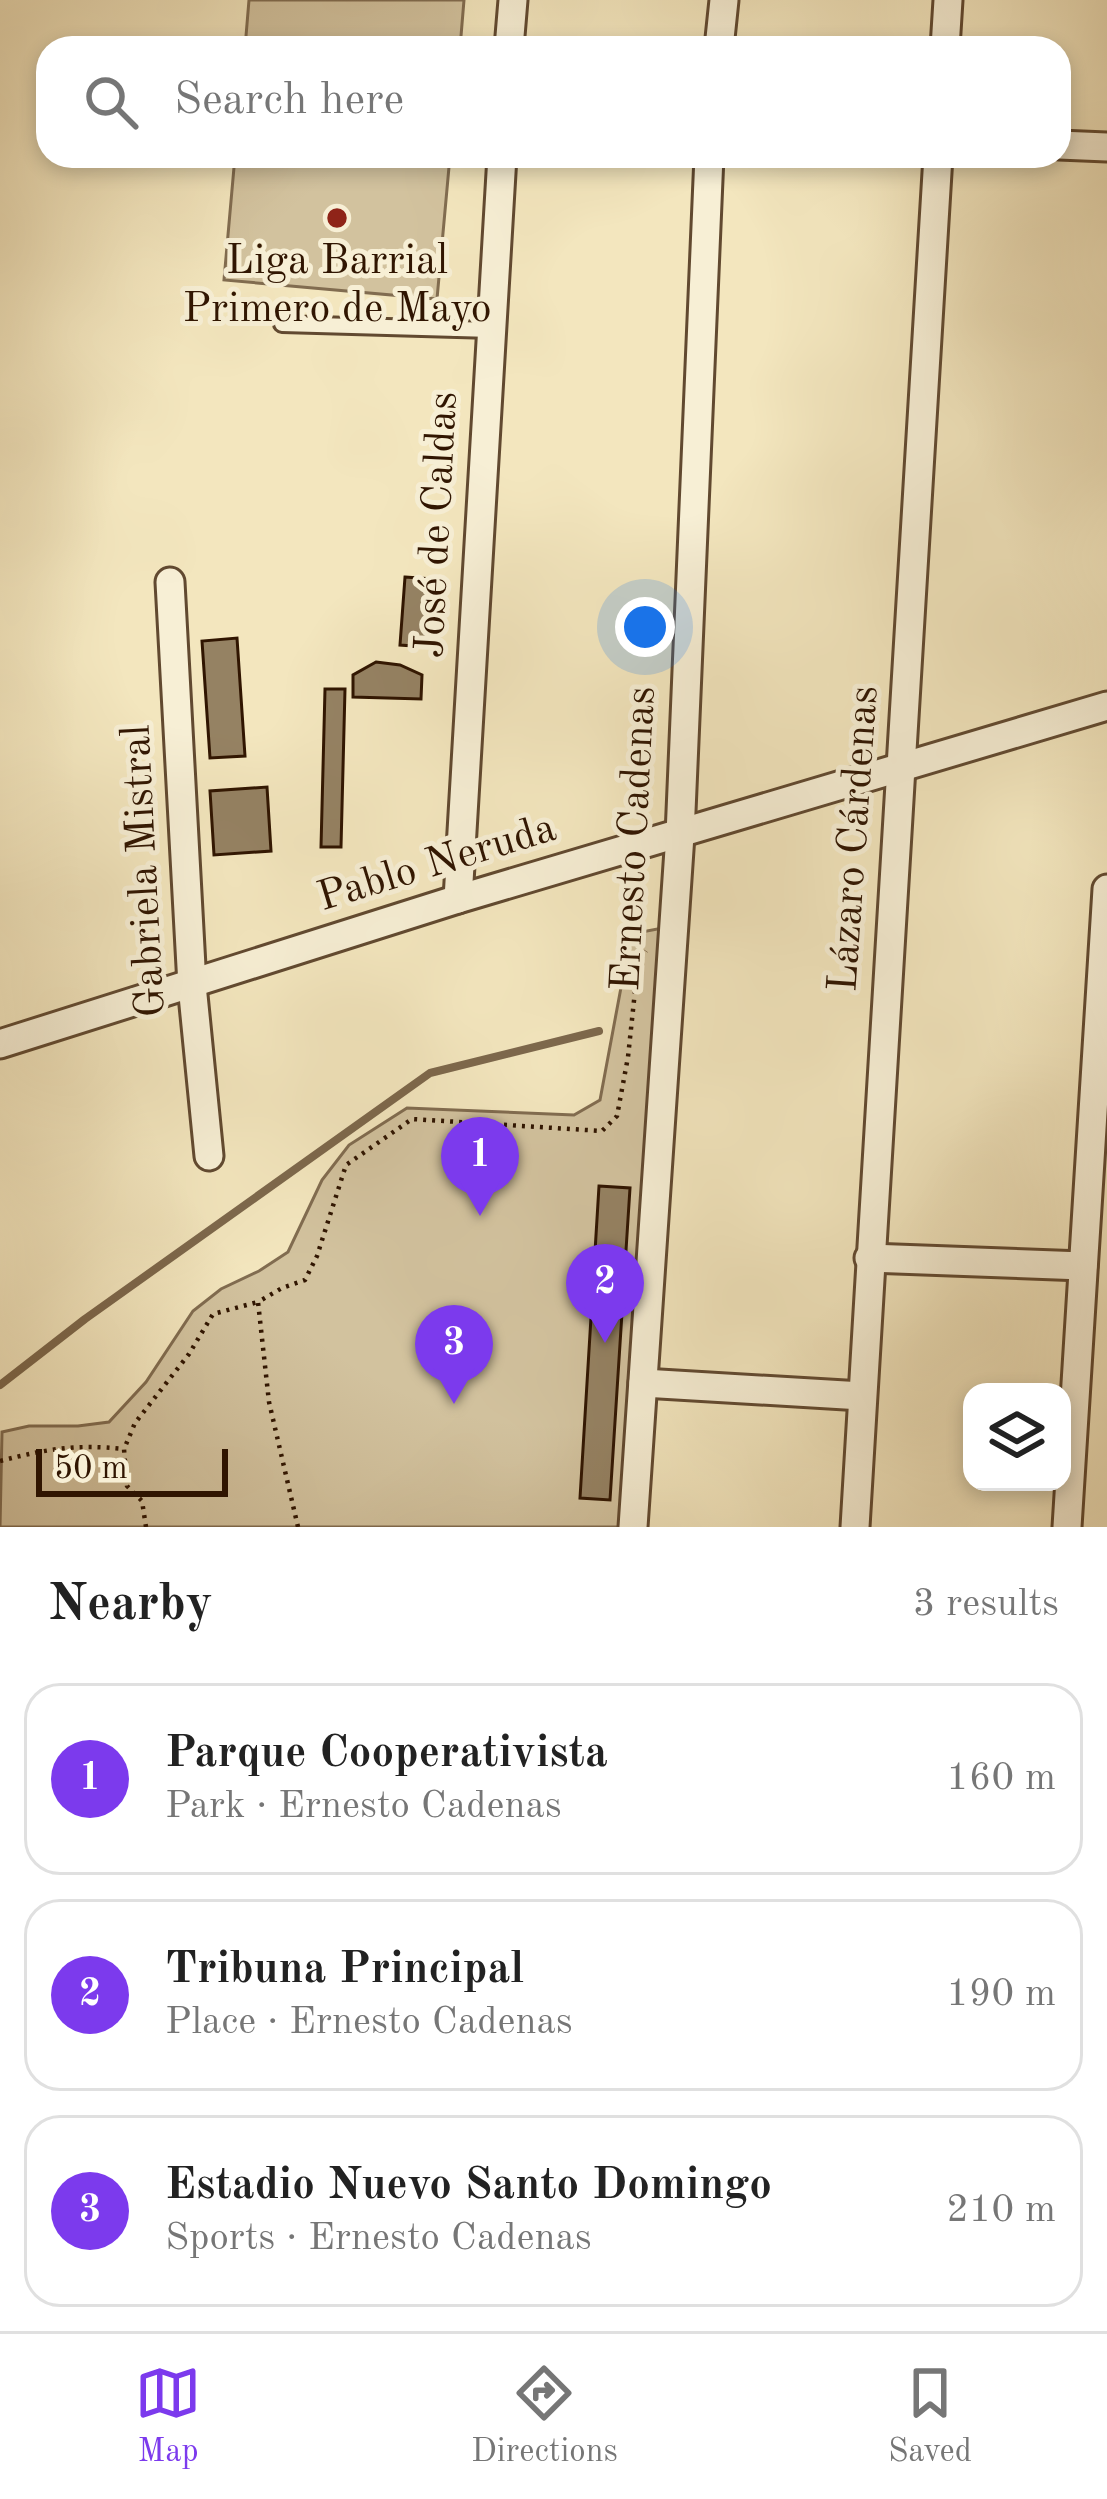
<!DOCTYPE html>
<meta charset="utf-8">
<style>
:root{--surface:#fff;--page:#f2f2f2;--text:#222;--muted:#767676;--line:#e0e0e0;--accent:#7c3aed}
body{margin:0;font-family:"Old Standard TT",serif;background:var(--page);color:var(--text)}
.controls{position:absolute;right:36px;bottom:36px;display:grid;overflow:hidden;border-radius:24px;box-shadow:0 6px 18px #0003}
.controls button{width:108px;height:108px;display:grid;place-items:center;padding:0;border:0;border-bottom:3px solid var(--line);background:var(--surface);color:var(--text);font:60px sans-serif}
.scale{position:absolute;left:36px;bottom:30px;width:192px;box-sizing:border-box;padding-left:12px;border:6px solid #301501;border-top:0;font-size:33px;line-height:42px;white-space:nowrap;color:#301501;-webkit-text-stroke:9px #f7efd5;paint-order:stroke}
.you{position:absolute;left:645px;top:627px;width:42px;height:42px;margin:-30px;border:9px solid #fff;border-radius:50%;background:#1a73e8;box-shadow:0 0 0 18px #1a73e833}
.badge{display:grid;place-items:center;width:78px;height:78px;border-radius:50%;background:var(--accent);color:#fff;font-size:39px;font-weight:700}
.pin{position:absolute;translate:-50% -99px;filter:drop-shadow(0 3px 6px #0008)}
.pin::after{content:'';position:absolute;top:63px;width:42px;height:36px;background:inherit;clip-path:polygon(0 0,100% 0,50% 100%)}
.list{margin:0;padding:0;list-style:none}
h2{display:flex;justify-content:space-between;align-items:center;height:156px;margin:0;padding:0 48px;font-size:51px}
h2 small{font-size:39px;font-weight:400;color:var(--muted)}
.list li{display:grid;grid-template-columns:78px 1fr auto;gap:36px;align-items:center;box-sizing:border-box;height:192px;margin:0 24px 24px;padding:0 24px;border:3px solid var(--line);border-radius:36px}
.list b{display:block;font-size:45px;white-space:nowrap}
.list p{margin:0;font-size:39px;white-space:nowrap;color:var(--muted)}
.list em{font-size:39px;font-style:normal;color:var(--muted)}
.icon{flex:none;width:66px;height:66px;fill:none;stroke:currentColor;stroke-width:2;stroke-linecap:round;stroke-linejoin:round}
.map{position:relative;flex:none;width:1107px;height:1527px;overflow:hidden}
.search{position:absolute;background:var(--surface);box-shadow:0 6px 18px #0003;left:36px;right:36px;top:36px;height:132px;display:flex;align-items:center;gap:30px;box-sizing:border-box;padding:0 42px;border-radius:36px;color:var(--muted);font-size:45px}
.sheet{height:804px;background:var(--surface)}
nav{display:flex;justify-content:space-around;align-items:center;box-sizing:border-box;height:168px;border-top:3px solid var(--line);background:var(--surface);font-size:33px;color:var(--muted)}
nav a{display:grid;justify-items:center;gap:6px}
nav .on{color:var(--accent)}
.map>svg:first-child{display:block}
</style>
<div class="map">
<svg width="1107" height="1527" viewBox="0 0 1107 1527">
<rect width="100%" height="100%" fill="#f3e6be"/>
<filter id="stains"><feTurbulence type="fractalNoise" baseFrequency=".00167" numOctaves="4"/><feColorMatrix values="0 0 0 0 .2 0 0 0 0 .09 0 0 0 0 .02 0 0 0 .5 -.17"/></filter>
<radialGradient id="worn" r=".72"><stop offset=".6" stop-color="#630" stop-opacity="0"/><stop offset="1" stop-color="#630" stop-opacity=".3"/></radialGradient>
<g fill="#d2c29e" stroke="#816c50" stroke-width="3">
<path d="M 249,0 L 464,0 L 460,48 L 245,48 Z"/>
<path d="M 235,156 L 450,156 L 437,299 L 224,280 Z"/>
<path d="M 673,926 L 634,1527 L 0,1527 L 2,1432 L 29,1426 L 78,1426 L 109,1422 L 146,1382 L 193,1311 L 221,1289 L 259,1271 L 288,1252 L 322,1180 L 349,1145 L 407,1108 L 574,1115 L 600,1100 L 631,934 Z"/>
</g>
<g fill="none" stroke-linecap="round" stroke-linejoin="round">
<path stroke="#7d684c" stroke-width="8" d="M 0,1385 L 85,1319 L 430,1073 L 599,1031"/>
</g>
<g fill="#958263" stroke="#301501" stroke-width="3">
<path d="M 405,577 L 432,579 L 427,647 L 400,645 Z"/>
<path d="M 237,638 L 245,756 L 210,758 L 202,641 Z"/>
<path d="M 376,662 L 400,665 L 422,675 L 421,699 L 353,697 L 353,675 Z"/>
<path d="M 325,689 L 345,689 L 341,847 L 321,847 Z"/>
<path d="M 267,787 L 271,851 L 214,855 L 210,791 Z"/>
<path d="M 599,1186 L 630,1188 L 610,1500 L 580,1498 Z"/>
</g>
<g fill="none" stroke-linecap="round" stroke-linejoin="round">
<defs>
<path id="service" d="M 282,324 L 492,330"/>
<g id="minor">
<path d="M 509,48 L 513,0"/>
<path d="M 719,48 L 724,0"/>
<path d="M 945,48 L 948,0"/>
<path d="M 1059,145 L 1107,147"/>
<path d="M 170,582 L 192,985 L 209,1156"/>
<path d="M 458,899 L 502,156"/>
<path d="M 0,1044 L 458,899 L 1107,706"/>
<path d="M 869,1258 L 1083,1266"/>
<path d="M 643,1383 L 862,1396"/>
<path d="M 633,1527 L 680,835 L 709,156"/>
<path d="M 855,1527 L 938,156"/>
<path d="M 1067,1527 L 1107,889"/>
</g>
</defs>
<use href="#service" stroke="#614930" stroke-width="20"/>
<use href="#minor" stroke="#614930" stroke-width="33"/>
<g stroke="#301501" stroke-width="4.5" stroke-dasharray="3 6" stroke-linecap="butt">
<path d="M 0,1461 C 47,1449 75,1444 124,1449"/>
<path d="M 146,1527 L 142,1501 L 127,1486 L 124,1449 L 135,1423 L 189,1354 L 213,1314 L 258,1302"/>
<path d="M 298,1527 L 269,1402 L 258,1302 L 282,1288 L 305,1280 L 317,1256 L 346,1165 L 412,1119 L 602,1131 L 617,1116 L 628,1057 L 638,963 L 646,951"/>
</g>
<use href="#service" stroke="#f7efd5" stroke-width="14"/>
<use href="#minor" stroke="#f7efd5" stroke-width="27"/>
</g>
<circle fill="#8f2418" stroke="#f7efd5" stroke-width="4.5" cx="337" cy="218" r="12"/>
<g text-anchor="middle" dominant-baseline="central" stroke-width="10" stroke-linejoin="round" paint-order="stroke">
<g font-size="42" fill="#301501" stroke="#f7efd5">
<text x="337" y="262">Liga Barrial<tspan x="337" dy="48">Primero de Mayo</tspan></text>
</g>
<g font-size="42" fill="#301501" stroke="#f7efd5">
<text transform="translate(438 525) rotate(-87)">José de Caldas</text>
<text transform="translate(635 839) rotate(-87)">Ernesto Cadenas</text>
<text transform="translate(855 839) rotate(-86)">Lázaro Cárdenas</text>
<text transform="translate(437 864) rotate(-17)">Pablo Neruda</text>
<text transform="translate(145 871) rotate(-93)">Gabriela Mistral</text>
</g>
</g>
<rect width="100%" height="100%" filter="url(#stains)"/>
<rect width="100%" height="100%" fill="url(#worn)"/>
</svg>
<div class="controls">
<button><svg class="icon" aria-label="layers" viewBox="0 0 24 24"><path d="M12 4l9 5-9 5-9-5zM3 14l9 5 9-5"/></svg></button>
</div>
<div class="scale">50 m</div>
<div class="you"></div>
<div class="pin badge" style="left:480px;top:1216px">1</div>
<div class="pin badge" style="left:605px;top:1343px">2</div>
<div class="pin badge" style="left:454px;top:1404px">3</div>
<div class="search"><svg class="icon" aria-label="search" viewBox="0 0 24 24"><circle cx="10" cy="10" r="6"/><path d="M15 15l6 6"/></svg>Search here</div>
</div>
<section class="sheet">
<h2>Nearby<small>3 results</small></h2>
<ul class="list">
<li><span class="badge">1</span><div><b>Parque Cooperativista</b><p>Park · Ernesto Cadenas</p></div><em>160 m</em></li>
<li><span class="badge">2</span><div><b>Tribuna Principal</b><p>Place · Ernesto Cadenas</p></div><em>190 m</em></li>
<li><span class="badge">3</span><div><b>Estadio Nuevo Santo Domingo</b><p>Sports · Ernesto Cadenas</p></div><em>210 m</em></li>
</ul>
</section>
<nav>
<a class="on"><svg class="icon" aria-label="map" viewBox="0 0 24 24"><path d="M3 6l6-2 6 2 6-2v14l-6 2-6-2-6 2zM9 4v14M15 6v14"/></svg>Map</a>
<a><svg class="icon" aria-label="directions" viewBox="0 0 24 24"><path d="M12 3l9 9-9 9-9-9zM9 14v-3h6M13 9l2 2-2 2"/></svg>Directions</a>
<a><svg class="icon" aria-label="saved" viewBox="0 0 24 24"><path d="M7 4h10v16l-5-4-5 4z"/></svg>Saved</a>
</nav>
